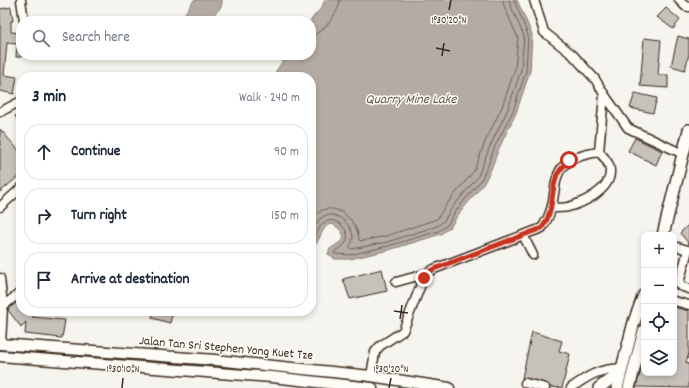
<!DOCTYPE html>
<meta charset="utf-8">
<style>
:root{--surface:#fff;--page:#f2f2f3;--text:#1f2937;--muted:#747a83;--line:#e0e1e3}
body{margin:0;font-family:Dekko,sans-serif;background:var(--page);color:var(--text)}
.controls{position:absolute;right:12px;bottom:12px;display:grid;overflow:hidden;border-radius:8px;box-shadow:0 2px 6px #0003}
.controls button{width:36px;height:36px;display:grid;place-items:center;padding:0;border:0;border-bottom:1px solid var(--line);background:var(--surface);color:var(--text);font:20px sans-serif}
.stop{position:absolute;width:12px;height:12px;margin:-9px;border:3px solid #c8321e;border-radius:50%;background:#fff}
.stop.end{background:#c8321e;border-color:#fff;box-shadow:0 1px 4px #0008}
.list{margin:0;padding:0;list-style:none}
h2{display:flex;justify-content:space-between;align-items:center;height:52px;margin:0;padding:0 16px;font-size:17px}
h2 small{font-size:13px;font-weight:400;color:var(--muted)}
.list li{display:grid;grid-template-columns:26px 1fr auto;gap:12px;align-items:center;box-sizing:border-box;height:56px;margin:0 8px 8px;padding:0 8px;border:1px solid var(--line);border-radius:16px}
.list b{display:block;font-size:15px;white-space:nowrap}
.list em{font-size:13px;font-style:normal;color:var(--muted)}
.icon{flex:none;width:22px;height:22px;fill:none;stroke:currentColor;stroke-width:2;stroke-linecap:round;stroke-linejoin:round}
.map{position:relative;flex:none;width:689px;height:388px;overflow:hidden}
.search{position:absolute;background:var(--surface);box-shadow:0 2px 6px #0003;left:16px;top:16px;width:300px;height:44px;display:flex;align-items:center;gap:10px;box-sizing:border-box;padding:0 14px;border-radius:16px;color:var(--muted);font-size:15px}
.panel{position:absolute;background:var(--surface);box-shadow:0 2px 6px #0003;left:16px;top:72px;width:300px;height:244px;border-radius:16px}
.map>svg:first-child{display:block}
</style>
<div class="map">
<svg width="689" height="388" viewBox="0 0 689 388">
<rect width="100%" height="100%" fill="#f5f4ee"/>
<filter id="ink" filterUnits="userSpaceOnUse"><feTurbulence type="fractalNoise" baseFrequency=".025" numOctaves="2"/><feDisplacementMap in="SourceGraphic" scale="8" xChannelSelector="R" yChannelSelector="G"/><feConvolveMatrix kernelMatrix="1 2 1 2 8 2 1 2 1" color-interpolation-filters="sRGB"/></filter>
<g filter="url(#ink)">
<g fill="#b4aca4" stroke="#84786e">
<path d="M 194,0 L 222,0 C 223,11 212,13 207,21 L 182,21 L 185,13 Z"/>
<path d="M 325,0 L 517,0 L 532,34 L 530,71 L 516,113 L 499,148 L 491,169 L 484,183 L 458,215 L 451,226 L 441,234 L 389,250 L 350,259 L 335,259 L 328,254 L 330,249 L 342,241 L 344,238 C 343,233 341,230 337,227 C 325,217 321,237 316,244 L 311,245 L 311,77 L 272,77 L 287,55 L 311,55 L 311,21 L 310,21 L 322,7 Z"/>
</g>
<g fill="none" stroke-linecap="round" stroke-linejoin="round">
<g stroke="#6b5e54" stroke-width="1">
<path d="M 311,36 C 323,33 339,13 340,0"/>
<path d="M 311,221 C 326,195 357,215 359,240 L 361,241 L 386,236 L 437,219 L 446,205 L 474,171 L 485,142 L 502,107 L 515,69 L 518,38 L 504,6 L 503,0"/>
<path d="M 311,235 C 314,229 316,222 321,218 C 334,208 353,224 353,238 C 352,242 351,245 349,247 L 352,249 L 387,242 L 437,226 L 444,221 L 451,209 L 477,178 L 482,166 L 491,144 L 508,109 L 521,70 L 524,36 L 510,4 L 509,0"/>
<path d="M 311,241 L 314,240 C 317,234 319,225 325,222 C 335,216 350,229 347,240 C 346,246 338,248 334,252 L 335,254 L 350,255 L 388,246 L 439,231 L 448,224 L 455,212 L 481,180 L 487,168 L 495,146 L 513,111 L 526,71 L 528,35 L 514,0"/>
</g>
</g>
<g fill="#c7c1bb" stroke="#3b2a1e">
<path d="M 11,7 L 13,21 L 11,21 L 11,32 L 21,33 L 21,57 L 16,57 L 17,44 L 7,43 L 4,75 L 17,77 L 14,94 L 0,91 L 0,9 Z"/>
<path d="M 666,8 L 680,20 L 673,29 L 657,17 Z"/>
<path d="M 678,36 L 689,39 L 689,54 L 685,70 L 671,66 Z"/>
<path d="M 644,38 L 661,40 L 658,75 L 668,75 L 668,88 L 640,86 Z"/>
<path d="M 635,93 L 657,98 L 653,113 L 630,108 Z"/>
<path d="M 21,107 L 21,125 L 15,116 L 20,113 L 17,109 Z"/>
<path d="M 0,129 L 21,153 L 21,174 L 0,192 Z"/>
<path d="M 635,138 L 662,151 L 656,165 L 628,151 Z"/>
<path d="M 689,224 L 689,244 L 680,233 Z"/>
<path d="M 382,269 L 387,291 L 350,299 L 343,279 Z"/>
<path d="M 21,299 L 21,311 L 39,311 L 32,317 L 65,320 L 62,338 L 25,334 L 26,322 L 21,327 L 8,310 L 8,309 Z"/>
<path d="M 674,307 L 689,311 L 689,353 L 686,363 L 689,364 L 689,388 L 636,387 L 644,359 L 644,373 L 674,373 Z"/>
<path d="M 154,311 L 173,311 L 170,323 L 152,318 Z"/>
<path d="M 532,332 L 562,341 L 559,351 L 570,354 L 562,388 L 550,387 L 546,383 L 526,378 L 522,378 Z"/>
</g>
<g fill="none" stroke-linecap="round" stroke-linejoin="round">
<defs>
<g id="minor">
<path d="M 21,0 L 24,21"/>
<path d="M 534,0 L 544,32 L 573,55 L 582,65 L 595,79 L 604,94"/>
<path d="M 679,0 L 685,6 L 689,7"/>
<path d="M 0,112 L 21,101"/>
<path d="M 599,152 L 604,94 L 628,128 L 683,154"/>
<path d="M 0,207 L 21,188"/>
<path d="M 523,235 L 533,255"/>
<path d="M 674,246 L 688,250 L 679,283 L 680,286 L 689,289"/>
<path d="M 0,278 L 3,306 L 1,344"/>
<path d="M 396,282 L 425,274"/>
<path d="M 674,301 L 689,305"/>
<path d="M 3,306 L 21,292"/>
<path d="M 371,376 L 375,352 L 380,346 L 403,331 L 425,274 L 434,269 L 542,228 C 567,193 536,161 599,152 C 604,157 610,163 610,171 C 611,190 583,203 568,207 C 563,208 557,208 552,208"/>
<path d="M 525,383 L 545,388"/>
<path d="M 571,388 C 589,375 599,369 622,368"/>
</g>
<g id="major">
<path d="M 0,344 L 215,360 L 371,376 L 449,388"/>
<path d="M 0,356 L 272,377 L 372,388"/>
</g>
<g id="highway">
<path d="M 663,235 L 689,130"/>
<path d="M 599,388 L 620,372"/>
<path d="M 617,388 L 634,322 L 644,295"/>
<path d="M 629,388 L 644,331"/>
</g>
</defs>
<use href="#minor" stroke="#3b2a1e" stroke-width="11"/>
<use href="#major" stroke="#3b2a1e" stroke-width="13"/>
<use href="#highway" stroke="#3b2a1e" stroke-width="14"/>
<use href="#minor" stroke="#fdfcf7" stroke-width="8"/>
<use href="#major" stroke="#fdfcf7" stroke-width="10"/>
<use href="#highway" stroke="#fdfcf7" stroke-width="11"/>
</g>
</g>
<g fill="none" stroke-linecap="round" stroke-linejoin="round" filter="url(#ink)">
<path stroke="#c8321e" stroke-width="5" d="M 424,278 L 425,274 L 434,269 L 542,228 C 555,210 550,193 557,175 C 560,169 565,165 569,160"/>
</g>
<path fill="none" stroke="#3b2a1e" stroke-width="1.5" d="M 449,10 L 451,0M 436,48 L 450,51M 442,56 L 444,43M 394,311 L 408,313M 400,319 L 402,305M 122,388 L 123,378M 389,388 L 391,378"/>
<g text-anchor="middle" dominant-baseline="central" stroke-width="3" stroke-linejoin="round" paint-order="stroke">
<g font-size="13" fill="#3b2a1e" stroke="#fdfcf7">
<text transform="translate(226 349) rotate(5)">Jalan Tan Sri Stephen Yong Kuet Tze</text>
</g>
<g font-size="14" font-style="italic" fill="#65584d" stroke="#fdfcf7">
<text x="411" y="100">Quarry Mine Lake</text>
</g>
</g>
<g font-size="10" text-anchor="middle" fill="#3b2a1e" stroke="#fdfcf7" stroke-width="3" stroke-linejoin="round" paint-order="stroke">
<text x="449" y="23">1°30'20"N</text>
<text x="123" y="372">1°30'10"N</text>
<text x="391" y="372">1°30'20"N</text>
</g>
</svg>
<div class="controls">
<button>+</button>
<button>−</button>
<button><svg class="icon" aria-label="locate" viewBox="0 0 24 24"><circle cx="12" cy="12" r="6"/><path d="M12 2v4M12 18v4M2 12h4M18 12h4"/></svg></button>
<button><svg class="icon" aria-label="layers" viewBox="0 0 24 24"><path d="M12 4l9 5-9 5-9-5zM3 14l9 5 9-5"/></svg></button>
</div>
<div class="stop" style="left:569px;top:160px"></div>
<div class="stop end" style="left:424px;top:278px"></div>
<div class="search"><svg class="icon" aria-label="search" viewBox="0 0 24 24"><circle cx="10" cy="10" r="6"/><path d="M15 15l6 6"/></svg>Search here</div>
<section class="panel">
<h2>3 min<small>Walk · 240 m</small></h2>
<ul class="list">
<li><svg class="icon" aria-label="ahead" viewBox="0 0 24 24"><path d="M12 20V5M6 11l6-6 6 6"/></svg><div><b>Continue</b></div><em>90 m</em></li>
<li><svg class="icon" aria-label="right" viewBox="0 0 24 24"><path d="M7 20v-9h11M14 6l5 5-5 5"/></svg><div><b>Turn right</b></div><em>150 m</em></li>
<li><svg class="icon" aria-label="arrive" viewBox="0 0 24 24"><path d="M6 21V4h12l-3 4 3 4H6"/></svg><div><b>Arrive at destination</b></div></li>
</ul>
</section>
</div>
